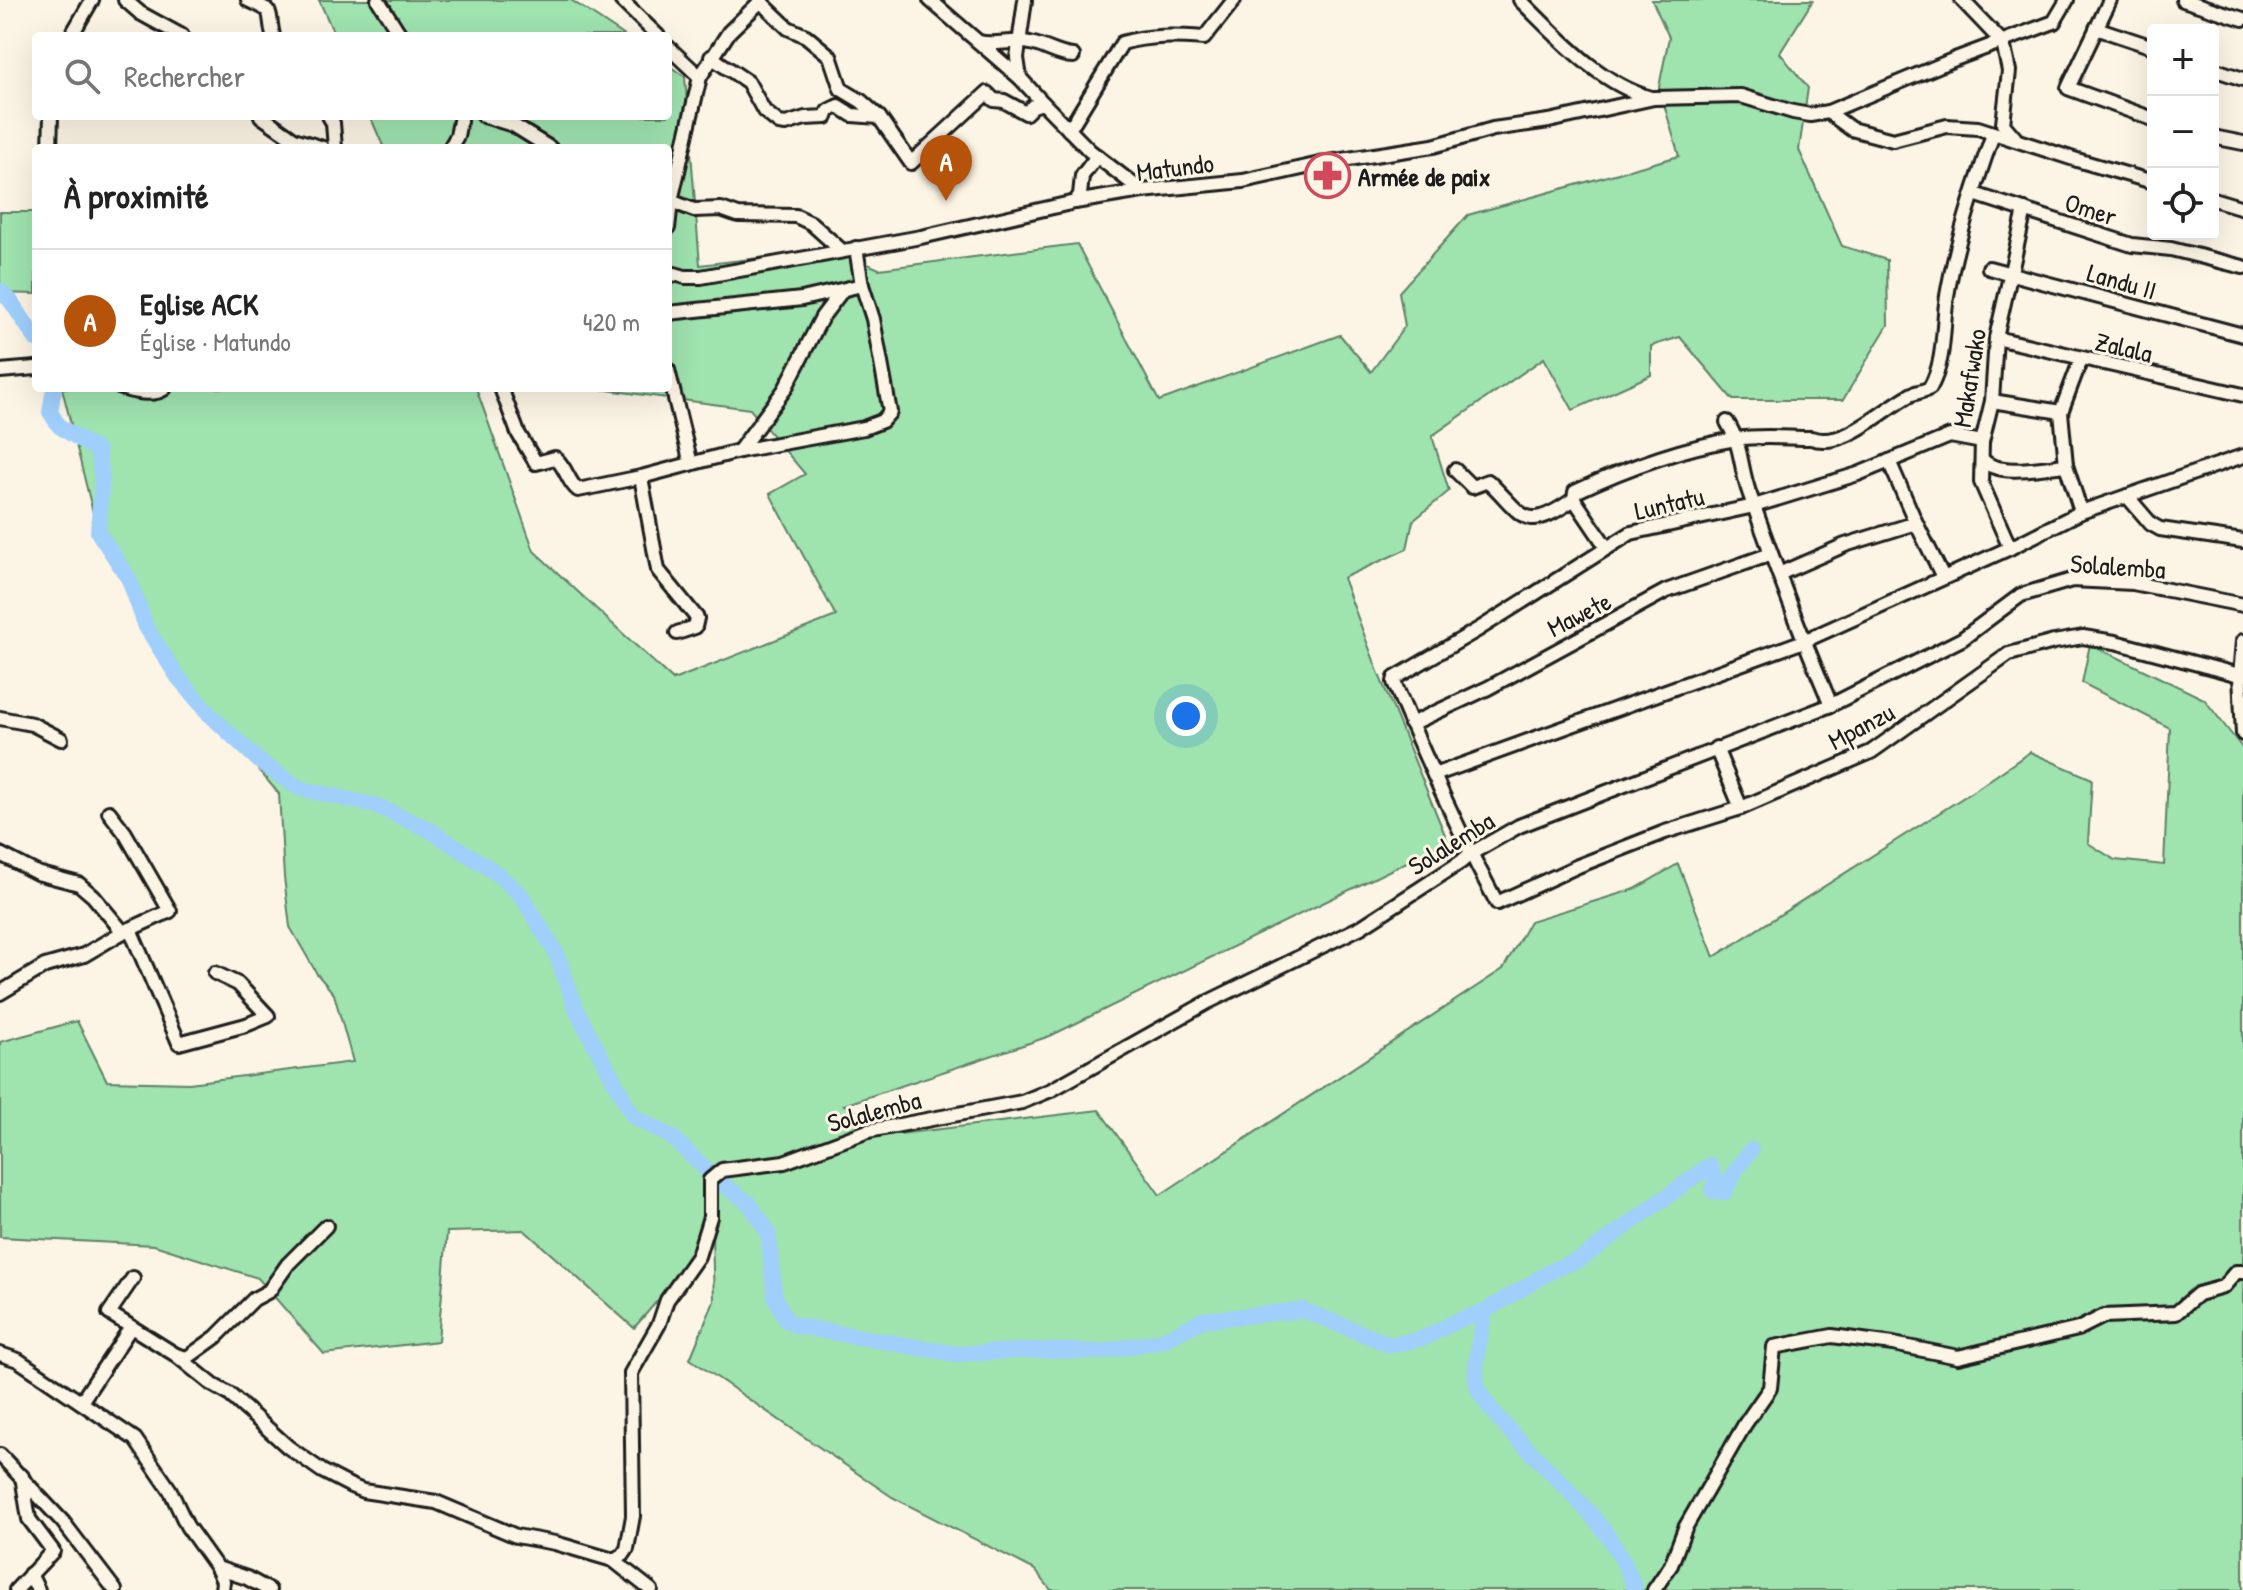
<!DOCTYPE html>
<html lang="fr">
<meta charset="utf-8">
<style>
:root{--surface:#fff;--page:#f2f2f2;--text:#222;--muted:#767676;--line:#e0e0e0;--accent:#b45309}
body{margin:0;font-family:"Patrick Hand",sans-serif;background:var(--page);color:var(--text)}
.controls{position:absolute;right:24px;top:24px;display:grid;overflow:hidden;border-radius:8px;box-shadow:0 8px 32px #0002}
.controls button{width:72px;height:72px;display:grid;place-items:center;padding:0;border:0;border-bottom:2px solid var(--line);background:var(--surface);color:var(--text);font:40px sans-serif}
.you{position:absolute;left:1186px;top:716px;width:28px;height:28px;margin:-20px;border:6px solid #fff;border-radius:50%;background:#1a73e8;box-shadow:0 0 0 12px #1a73e833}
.badge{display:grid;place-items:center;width:52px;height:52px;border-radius:50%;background:var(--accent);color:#fff;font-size:26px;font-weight:700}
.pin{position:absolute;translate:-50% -66px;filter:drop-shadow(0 2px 4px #0008)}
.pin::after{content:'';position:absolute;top:42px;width:28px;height:24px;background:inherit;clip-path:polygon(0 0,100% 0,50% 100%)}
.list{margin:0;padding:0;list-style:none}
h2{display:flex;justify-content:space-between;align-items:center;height:104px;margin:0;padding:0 32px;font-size:34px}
h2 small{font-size:26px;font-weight:400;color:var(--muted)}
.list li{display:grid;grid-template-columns:52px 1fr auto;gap:24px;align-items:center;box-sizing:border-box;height:144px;padding:0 32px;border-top:2px solid var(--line)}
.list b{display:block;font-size:30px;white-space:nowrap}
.list p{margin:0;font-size:26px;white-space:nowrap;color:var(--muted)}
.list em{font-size:26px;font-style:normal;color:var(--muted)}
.icon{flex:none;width:44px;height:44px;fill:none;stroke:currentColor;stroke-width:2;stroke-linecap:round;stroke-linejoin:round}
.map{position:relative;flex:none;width:2243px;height:1590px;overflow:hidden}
.search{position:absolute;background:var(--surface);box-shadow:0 8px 32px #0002;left:32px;top:32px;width:640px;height:88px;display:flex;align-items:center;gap:20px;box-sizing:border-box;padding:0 28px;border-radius:8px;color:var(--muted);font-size:30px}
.panel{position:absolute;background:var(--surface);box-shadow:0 8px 32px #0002;left:32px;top:144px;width:640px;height:248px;border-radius:8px}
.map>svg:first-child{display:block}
</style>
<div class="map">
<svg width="2243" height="1590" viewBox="0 0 2243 1590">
<rect width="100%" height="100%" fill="#fcf5e5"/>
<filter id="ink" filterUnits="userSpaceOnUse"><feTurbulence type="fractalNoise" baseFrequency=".0125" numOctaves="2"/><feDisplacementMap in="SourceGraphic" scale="16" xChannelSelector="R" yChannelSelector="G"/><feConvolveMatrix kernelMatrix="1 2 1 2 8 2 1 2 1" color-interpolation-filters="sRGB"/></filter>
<g filter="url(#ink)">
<g fill="#9fe3af" stroke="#5e8066" stroke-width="2">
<path d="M 319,0 L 571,0 L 625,36 L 335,36 Z"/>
<path d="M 1652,0 L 1813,0 L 1780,53 L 1808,88 L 1799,150 L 1842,246 L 1887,260 L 1888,325 L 1843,400 L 1733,400 L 1680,337 L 1651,346 L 1651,375 L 1573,410 L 1544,358 L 1432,436 L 1449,491 L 1413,521 L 1407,549 L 1343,578 L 1380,677 L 1448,842 L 1050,1036 L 844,1105 L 899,1134 L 1099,1110 L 1160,1195 L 1503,969 L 1530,921 L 1635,889 L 1678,864 L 1714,957 L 1978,788 L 2030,752 L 2092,779 L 2088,843 L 2115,860 L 2164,865 L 2170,728 L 2082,683 L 2090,644 L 2204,699 L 2243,749 L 2243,1590 L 1051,1590 L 1035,1570 L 892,1497 L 690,1359 L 714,1301 L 712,1237 L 634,1328 L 524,1230 L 447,1232 L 438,1341 L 324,1354 L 258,1278 L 154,1245 L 0,1237 L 0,1042 L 77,1021 L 107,1081 L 189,1083 L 353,1062 L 334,994 L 317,974 L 290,927 L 284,877 L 279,794 L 189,688 L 102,549 L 62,388 L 476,388 L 534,551 L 673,680 L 836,616 L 770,494 L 805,474 L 750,409 L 592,388 L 668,388 L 668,148 L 384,148 L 370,116 L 668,116 L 668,65 L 685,77 L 700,265 L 834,249 L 879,269 L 1077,244 L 1159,401 L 1340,335 L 1371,372 L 1405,326 L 1399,292 L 1468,215 L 1679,156 L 1659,87 L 1669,37 Z"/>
<path d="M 0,212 L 36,212 L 36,294 L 0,293 Z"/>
</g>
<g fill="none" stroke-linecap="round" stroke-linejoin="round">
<g stroke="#a0cffc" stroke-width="16">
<path d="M 0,291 L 10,300 L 36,339"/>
<path d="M 54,388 L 50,412 L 59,426 L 98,451 L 102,480 L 98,532 L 129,579 L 146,627 L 177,676 L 210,715 L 259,761 L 299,788 L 377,806 L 428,829 L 495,872 L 521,895 L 556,953 L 577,1011 L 633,1116 L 673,1138 L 717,1180 L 749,1203 L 768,1232 L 775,1297 L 786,1320 L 797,1326 L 956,1354 L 1037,1350 L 1101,1352 L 1163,1340 L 1203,1320 L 1303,1310 L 1391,1345 L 1424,1338 L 1457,1321 L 1485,1311 L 1555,1269 L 1581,1259 L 1710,1165 L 1715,1177 L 1713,1191 L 1725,1192 L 1736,1170 L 1751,1150"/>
<path d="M 1485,1311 C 1481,1332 1473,1364 1477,1385 C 1481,1402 1514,1436 1527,1448 C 1568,1490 1617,1532 1635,1590"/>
</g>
<defs>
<g id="minor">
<path d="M 125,0 L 140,13 L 182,36"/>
<path d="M 248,0 C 276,13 267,8 273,36"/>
<path d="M 378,0 L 401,36"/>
<path d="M 621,0 L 658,36"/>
<path d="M 930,0 L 1020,78 L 1043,103"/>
<path d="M 1520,0 C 1558,37 1598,83 1651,98"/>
<path d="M 1962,0 L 2003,43 L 2009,71 L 2003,124 L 2015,138"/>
<path d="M 2110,0 L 2068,88 L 2153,119"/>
<path d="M 2183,0 L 2243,19"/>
<path d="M 761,2 L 788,28 L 806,36 L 830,56 L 841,89 L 861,101 L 879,117"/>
<path d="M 2096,28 L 2153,47"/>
<path d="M 71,36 L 92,0"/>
<path d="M 979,42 C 995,46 1013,39 1030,43 C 1046,46 1057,55 1073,56"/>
<path d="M 668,47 L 700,77"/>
<path d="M 711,57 L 748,82 L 764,111 L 779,123 L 786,124 L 805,118 L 826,117 L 828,111 L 838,106 L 852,115 L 879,117 L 911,163 L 987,93 L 994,100 L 1004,101 L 1026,113 L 1033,106 L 1043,103 L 1090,151 L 1142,191"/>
<path d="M 2213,69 L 2243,79"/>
<path d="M 1020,78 L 1017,58 L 1025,0"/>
<path d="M 1828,112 L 1851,129 L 1893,140 L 1947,126 L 1978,128 L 2077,160 L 2153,182"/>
<path d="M 261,116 L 294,139 L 323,148"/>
<path d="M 329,116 L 333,123 L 335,148"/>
<path d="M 484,116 L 513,125 L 550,148"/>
<path d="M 1069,130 L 1122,43 C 1149,35 1176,36 1204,38 L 1234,0"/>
<path d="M 2213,137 L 2243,143"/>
<path d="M 50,148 L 51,116"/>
<path d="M 450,148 L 457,136 L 461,116"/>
<path d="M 1974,194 L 2132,245 L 2171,249 L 2243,267"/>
<path d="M 2213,199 L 2243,208"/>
<path d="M 668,200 L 694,210 L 721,209 L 738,215 L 796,216 L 811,223 L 841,250"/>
<path d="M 1075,202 L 1080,195 L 1082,176 L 1097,156"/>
<path d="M 668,228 L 671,201 L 700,77 L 729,32 L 762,0"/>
<path d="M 1989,268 L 2243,335"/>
<path d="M 668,278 L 675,274 L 685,277 L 701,277 L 921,237 L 1075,202 L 1142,191 L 1243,181 L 1329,162 L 1433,146 L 1493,129 L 1549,121 L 1654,98 L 1741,96 L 1793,112 L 1810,115 L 1828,112 L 1955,59 L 2054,22 L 2067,0"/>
<path d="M 668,313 L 802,299 L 862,285 L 856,248"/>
<path d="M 1996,338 L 2243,395"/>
<path d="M 2081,359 L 2061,412 L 2066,465 L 2081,512"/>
<path d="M 668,370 L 691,464"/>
<path d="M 0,371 L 36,368"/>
<path d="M 121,388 C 134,392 154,397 165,388"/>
<path d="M 501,388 L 518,433 L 536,463 L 555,458 C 566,466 568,483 578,490 L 641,477 L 739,451 L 864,428 L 882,421 L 890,412 L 873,319 L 862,285"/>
<path d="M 1992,401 L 2061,412"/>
<path d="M 1727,422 C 1742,445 1740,467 1749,492 C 1774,563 1801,635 1831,705"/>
<path d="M 1982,442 L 1950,436 L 1858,474 L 1754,506 L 1631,533 L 1479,629 L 1395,678 L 1394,682 C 1425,758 1458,831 1497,903 L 1578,866 L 1665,832 L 1741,808 L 1871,752 L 2009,654 L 2054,642 L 2083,637 L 2115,642 L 2243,676"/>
<path d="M 739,451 L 785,389 L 822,317 L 841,292"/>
<path d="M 1983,460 C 1998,477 2044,467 2066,465"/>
<path d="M 1889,461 L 1916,523 L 1943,577"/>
<path d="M 1455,470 L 1472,487 L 1488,481 C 1524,515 1523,535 1574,499"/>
<path d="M 641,477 L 658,570 L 697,618 L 695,627 L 677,633"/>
<path d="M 2127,496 L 2151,524 L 2160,529 L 2243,541"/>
<path d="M 1607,548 L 1574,499 L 1575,492 C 1626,468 1680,448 1736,439 C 1760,435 1787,438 1811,438 C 1845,450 1884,408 1912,394 C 1918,392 1924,391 1930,388 C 1946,359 1942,327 1947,296 C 1956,242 1975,186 1993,134"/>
<path d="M 2010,548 L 1981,482 L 1982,442 L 1992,401 L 1996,338 L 2025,210"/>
<path d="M 1779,574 L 1845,545 L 1916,523"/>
<path d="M 2243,641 L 2240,676 L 2243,734"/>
<path d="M 0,718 L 32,724 L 61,739"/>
<path d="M 1411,724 L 1488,688 L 1666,591 L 1771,554"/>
<path d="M 1716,748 L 1741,808"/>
<path d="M 1434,775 L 1804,641 L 2010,548 L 2081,512 L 2243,456"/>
<path d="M 109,812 L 125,833 L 170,911 L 126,931"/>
<path d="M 0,854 L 37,873 L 79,884 L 93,896 L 123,932 L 84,955 L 45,966 L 0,993"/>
<path d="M 130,929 L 179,1043 L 246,1025 L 268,1016 L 238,984 L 215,973"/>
<path d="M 133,1278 L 109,1313 L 176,1355 L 213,1385 L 229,1394 L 288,1447 L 322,1471 L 351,1486 L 363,1491 L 436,1502 L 516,1536 L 555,1543 L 613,1560 L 651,1590"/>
<path d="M 0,1354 L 18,1360 L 135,1439 L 170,1490 L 187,1526 L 217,1568 L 223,1581 L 222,1590"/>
<path d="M 176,1355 L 187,1358 L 216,1337 L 254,1299 L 269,1291 L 288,1264 L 326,1226"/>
<path d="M 81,1402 L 131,1327"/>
<path d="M 0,1455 L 63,1522 L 115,1590"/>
<path d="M 613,1560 L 623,1555 L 627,1549 L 633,1516 L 631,1373 L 659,1324 L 667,1300 L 698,1256 L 710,1217 L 710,1180 L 722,1170 L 784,1162 L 868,1131 L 1022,1102 L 1051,1090 L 1208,1002 L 1361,927 L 1461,862 L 1470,854 L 1519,826 L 1831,705 L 1962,639 L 2021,595 L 2072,580 L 2133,583 L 2243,605"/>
<path d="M 217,1568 L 247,1578 L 269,1590"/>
<path d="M 30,1574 L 38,1590"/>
<path d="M 16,1590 L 53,1551 L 29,1519 L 22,1476"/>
<path d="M 1654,1590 L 1671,1565 L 1685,1528 L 1745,1424 L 1770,1388 L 1774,1347 L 1832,1336 L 1893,1344 L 1958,1357 L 2078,1329 L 2104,1316 L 2176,1313 L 2198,1294 L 2223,1287 L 2236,1272 L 2243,1272"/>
</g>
</defs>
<use href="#minor" stroke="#1c1c1c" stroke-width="18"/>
<use href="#minor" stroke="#fcf5e5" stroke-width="12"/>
</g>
</g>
<defs>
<symbol id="pharmacy-ring" viewBox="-11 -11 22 22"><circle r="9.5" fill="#fcf5e5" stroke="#d1495b" stroke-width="1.5"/><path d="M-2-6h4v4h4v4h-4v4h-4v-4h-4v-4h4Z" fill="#d1495b"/></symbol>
</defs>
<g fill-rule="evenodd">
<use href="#pharmacy-ring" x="1302" y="150" width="51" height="51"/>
</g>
<g text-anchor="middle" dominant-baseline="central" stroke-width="6" stroke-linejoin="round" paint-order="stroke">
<g font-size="26" fill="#1c1c1c" stroke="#fcf5e5">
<text transform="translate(1175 167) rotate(-7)">Matundo</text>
<text transform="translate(2091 209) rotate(18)">Omer</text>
<text transform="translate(2122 281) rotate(16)">Landu II</text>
<text transform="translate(2124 347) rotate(13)">Zalala</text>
<text transform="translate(1969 378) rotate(-81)">Makafwako</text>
<text transform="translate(1669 503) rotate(-13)">Luntatu</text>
<text transform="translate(2118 566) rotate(4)">Solalemba</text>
<text transform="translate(1579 614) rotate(-27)">Mawete</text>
<text transform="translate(1861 726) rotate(-28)">Mpanzu</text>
<text transform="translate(1451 843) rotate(-32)">Solalemba</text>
<text transform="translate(874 1111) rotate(-15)">Solalemba</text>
</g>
<g font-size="26" font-weight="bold" fill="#1c1c1c" stroke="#fcf5e5" text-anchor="start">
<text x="1358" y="176">Armée de paix</text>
</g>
</g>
</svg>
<div class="controls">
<button>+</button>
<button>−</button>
<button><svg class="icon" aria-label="locate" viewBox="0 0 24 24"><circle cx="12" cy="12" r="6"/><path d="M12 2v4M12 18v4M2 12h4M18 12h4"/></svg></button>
</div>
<div class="you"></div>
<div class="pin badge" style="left:946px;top:201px">A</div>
<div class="search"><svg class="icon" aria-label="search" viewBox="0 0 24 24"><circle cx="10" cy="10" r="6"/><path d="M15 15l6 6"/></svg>Rechercher</div>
<section class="panel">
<h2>À proximité<small></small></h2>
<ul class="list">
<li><span class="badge">A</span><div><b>Eglise ACK</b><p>Église · Matundo</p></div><em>420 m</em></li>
</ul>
</section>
</div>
